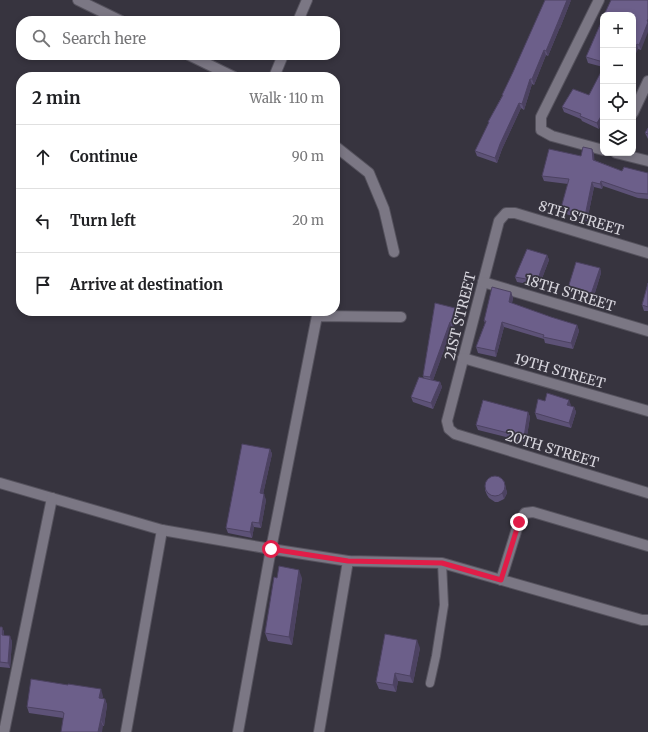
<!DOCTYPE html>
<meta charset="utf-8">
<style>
:root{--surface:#fff;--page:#f6f6f6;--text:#202124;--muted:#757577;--line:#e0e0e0}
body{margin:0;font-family:Merriweather,serif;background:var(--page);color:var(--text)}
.controls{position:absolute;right:12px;top:12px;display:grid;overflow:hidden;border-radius:8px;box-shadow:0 2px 6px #0003}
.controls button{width:36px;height:36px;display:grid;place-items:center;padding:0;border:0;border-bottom:1px solid var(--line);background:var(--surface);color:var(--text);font:20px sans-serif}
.stop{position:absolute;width:12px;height:12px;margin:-9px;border:3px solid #e11d48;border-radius:50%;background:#fff}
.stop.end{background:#e11d48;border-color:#fff;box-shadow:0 1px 4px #0008}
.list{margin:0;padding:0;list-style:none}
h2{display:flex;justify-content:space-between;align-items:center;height:52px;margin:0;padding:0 16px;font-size:17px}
h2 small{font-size:13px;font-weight:400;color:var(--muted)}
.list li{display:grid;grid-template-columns:26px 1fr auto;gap:12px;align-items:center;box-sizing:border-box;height:64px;padding:0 16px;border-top:1px solid var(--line)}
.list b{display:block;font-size:15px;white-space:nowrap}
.list em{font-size:13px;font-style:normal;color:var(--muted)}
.icon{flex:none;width:22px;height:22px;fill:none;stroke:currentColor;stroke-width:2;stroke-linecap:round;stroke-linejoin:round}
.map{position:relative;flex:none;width:648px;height:732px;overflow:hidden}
.search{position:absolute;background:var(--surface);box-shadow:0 2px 6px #0003;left:16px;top:16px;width:324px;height:44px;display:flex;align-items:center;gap:10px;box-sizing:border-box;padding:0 14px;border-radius:16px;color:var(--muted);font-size:15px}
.panel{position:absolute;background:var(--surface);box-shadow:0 2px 6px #0003;left:16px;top:72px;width:324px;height:244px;border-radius:16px}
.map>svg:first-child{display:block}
</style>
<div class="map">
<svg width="648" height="732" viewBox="0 0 648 732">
<rect width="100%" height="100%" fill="#37343f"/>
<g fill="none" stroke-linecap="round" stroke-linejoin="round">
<defs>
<path id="lane" d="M 430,683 L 436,656 L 444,605 L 442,563"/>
<g id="street">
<path d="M 78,0 L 121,21"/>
<path d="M 599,0 L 541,117 L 541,130 L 552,136 L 603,150"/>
<path d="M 298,21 L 307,0"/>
<path d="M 189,55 L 234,77"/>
<path d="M 274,77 L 283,55"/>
<path d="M 633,113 L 648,81"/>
<path d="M 335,146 L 369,173 L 384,209 L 394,252"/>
<path d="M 616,153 L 648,161"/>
<path d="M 648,253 L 515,213 L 506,213 L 499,221 L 447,421 L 449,429 L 455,434 L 648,493"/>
<path d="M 483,282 L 648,331"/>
<path d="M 463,358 L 648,411"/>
<path d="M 0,483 L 162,530 L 271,549 L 348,561 L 442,563 L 642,620 L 648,620"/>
<path d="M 501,580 L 519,522 L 525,513 L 533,512 L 648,546"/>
<path d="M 4,732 L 52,498"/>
<path d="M 126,732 L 162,530"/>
<path d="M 238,732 L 271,549 L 317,316 L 401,317"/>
<path d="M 319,732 L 348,561"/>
</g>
</defs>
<use href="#lane" stroke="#55525d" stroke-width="10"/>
<use href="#street" stroke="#55525d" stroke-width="12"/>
<use href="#lane" stroke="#7b7784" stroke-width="8"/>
<use href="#street" stroke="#7b7784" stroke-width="10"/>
</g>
<g fill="#5d5277">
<path d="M 571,0 L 560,28 L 560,27 L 548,56 L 546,55 L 534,85 L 532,84 L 524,110 L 521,108 L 502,149 L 497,163 L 477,156 L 475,151 L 489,123 L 488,122 L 502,96 L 502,95 Z"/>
<path d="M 611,0 L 648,0 L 641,50 L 638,49 Z"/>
<path d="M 603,18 L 603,67 L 588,63 L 586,57 Z"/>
<path d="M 589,95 L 599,129 L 582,121 L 581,119 L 564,112 L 562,107 Z"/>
<path d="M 648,128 L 648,139 L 645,133 Z"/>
<path d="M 592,149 L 594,154 L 594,160 L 622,171 L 648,173 L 648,199 L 638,198 L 603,186 L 602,189 L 594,187 L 587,221 L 563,213 L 561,208 L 568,184 L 544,181 L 542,176 L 581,156 Z"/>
<path d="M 547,255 L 549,260 L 539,286 L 517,282 L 515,277 Z"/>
<path d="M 600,268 L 601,273 L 593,299 L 570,293 L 568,288 Z"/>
<path d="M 648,283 L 648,311 L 644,311 L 642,305 Z"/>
<path d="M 511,292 L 513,298 L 512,303 L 551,317 L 577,325 L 579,331 L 573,349 L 545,343 L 544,339 L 504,327 L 496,357 L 478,353 L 476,347 L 485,323 L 484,321 Z"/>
<path d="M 435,303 L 456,313 L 453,328 L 452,328 L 433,380 L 440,382 L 442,387 L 433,409 L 413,402 L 411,397 L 424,379 L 423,376 Z"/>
<path d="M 569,400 L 570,406 L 574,407 L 576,412 L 571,428 L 537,419 L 535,413 L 545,401 Z"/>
<path d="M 528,412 L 530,417 L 526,442 L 478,430 L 476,425 Z"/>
<path d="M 270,449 L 272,454 L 263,494 L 266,500 L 261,528 L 254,527 L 252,538 L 228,533 L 226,528 Z"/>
<path d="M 504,481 L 507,493 L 504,499 L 498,502 L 495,502 L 489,498 L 487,495 L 485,490 Z"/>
<path d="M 277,578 L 302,578 L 292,645 L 268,641 L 265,633 Z"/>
<path d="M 0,627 L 2,627 L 4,632 L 4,635 L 12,641 L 10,668 L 0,667 Z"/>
<path d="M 420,648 L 413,683 L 398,681 L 396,692 L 379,689 L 376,682 Z"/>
<path d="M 103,696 L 102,698 L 105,699 L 107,705 L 104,726 L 63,718 L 29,713 L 27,707 Z"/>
</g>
<g fill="#4c4261">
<path d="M 567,0 L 571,0 L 560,28 L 558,22 Z"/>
<path d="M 648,19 L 648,32 L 641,50 L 639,45 Z"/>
<path d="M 558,22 L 560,27 L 548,56 L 546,51 Z"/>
<path d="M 637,44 L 638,49 L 633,60 L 633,51 Z"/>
<path d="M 544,50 L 546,55 L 534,85 L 532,79 Z"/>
<path d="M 530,79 L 532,84 L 524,110 L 522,104 Z"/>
<path d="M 519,103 L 521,108 L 502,149 L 497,163 L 495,158 L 500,144 Z"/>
<path d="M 603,113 L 603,122 L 599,129 L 597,123 Z"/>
<path d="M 592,149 L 594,154 L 595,165 L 593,160 Z"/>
<path d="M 601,181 L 603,186 L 602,189 L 600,184 Z"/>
<path d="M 592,182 L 594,187 L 587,221 L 585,216 Z"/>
<path d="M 547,255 L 549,260 L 539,286 L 537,281 Z"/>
<path d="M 600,268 L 601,273 L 593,299 L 591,294 Z"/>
<path d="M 511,292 L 513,298 L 511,307 L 509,302 Z"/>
<path d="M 455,308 L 456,313 L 453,328 L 451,322 Z"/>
<path d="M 450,322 L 452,328 L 432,383 L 430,377 Z"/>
<path d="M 502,322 L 504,327 L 496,357 L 495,351 Z"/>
<path d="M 577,325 L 579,331 L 573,349 L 571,343 Z"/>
<path d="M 440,382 L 442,387 L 433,409 L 431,403 Z"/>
<path d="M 569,400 L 571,405 L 569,411 L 567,405 Z"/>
<path d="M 574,407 L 576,412 L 571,428 L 569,423 Z"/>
<path d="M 528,412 L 530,417 L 526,442 L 524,437 Z"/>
<path d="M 270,449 L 272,454 L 262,499 L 260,493 Z"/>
<path d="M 504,481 L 507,493 L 504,499 L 502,493 Z"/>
<path d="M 264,494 L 266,500 L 261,528 L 259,523 Z"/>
<path d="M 252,522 L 254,527 L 252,538 L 250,532 Z"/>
<path d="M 299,570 L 302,578 L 292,645 L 289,637 Z"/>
<path d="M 2,627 L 4,632 L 4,640 L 2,635 Z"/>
<path d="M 10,636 L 12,641 L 10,668 L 8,663 Z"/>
<path d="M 417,640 L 420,648 L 413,683 L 410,676 Z"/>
<path d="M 395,673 L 398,681 L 396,692 L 393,685 Z"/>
<path d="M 101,689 L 103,696 L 101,704 L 99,698 Z"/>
<path d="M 105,699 L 107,705 L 104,726 L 101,720 Z"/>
<path d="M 100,719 L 103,726 L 102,732 L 98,732 Z"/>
</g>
<g fill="#6c5f8a" stroke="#4c4261">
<path d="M 545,0 L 567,0 L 558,22 L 546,51 L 544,50 L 532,79 L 530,79 L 522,104 L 519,103 L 500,144 L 495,158 L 475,151 L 489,122 L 488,122 L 503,95 L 502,95 L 513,72 Z"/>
<path d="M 611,0 L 648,0 L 648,19 L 647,21 L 648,22 L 639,45 L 637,44 L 633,51 L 633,15 L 604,15 Z"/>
<path d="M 603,18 L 603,62 L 586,57 Z"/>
<path d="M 603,68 L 603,113 L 597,123 L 580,116 L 581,114 L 562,107 L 573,89 L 589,95 Z"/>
<path d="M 648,128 L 648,134 L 645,133 Z"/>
<path d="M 583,147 L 592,149 L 593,160 L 622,171 L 624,167 L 648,173 L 648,194 L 636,193 L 601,181 L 600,184 L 592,182 L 585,216 L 561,208 L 569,179 L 542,176 L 549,149 L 581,156 Z"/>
<path d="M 527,249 L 547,255 L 537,281 L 515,277 Z"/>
<path d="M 576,262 L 600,268 L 591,294 L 568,288 Z"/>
<path d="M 648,283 L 648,307 L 642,305 Z"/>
<path d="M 492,287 L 511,292 L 509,302 L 551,317 L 577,325 L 571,343 L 543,337 L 544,335 L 502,322 L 495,351 L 476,347 L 486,321 L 484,321 Z"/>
<path d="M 435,303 L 455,308 L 451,322 L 450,322 L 430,377 L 423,376 Z"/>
<path d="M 419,377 L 440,382 L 431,403 L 411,397 Z"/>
<path d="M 547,393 L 569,400 L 567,405 L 574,407 L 569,423 L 535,413 L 538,399 L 545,401 Z"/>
<path d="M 483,400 L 528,412 L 524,437 L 476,425 Z"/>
<path d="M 242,444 L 270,449 L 260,493 L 264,494 L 259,523 L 252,522 L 250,532 L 226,528 Z"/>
<circle cx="495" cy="486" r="10"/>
<path d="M 279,566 L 299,570 L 289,637 L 265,633 L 274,577 L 277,578 Z"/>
<path d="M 0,627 L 2,627 L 2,635 L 10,636 L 8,663 L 0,662 Z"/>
<path d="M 385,634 L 417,640 L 410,676 L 395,673 L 393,685 L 376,682 Z"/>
<path d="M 31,679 L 68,685 L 68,684 L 101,689 L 99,698 L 105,699 L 98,732 L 61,732 L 64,713 L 63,713 L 63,712 L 27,707 Z"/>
</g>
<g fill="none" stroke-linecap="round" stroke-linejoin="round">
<path stroke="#e11d48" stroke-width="5" d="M 271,549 L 348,561 L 442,563 L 501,580 L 519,522"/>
</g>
<g text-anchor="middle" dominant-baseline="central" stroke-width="3.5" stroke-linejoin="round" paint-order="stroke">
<g font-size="14" fill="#d6d4dc" stroke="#37343f">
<text transform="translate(581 218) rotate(17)">8TH STREET</text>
<text transform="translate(570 293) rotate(17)">18TH STREET</text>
<text transform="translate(460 316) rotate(-76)">21ST STREET</text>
<text transform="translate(560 371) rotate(16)">19TH STREET</text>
<text transform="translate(552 449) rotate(17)">20TH STREET</text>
</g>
</g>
</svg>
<div class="controls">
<button>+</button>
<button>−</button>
<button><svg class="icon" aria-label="locate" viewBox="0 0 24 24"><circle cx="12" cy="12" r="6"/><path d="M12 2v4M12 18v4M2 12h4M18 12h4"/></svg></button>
<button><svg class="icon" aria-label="layers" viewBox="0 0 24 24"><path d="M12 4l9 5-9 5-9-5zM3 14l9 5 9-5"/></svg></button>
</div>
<div class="stop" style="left:271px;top:549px"></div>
<div class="stop end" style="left:519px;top:522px"></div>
<div class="search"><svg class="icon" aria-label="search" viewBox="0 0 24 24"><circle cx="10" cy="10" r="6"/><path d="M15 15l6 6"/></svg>Search here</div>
<section class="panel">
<h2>2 min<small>Walk · 110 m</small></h2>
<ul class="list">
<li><svg class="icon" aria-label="ahead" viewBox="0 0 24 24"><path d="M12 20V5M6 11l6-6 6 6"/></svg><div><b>Continue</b></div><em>90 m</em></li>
<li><svg class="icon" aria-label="left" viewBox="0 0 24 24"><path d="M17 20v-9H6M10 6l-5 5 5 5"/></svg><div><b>Turn left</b></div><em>20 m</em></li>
<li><svg class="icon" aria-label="arrive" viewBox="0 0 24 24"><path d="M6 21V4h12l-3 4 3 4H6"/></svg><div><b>Arrive at destination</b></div></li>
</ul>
</section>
</div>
